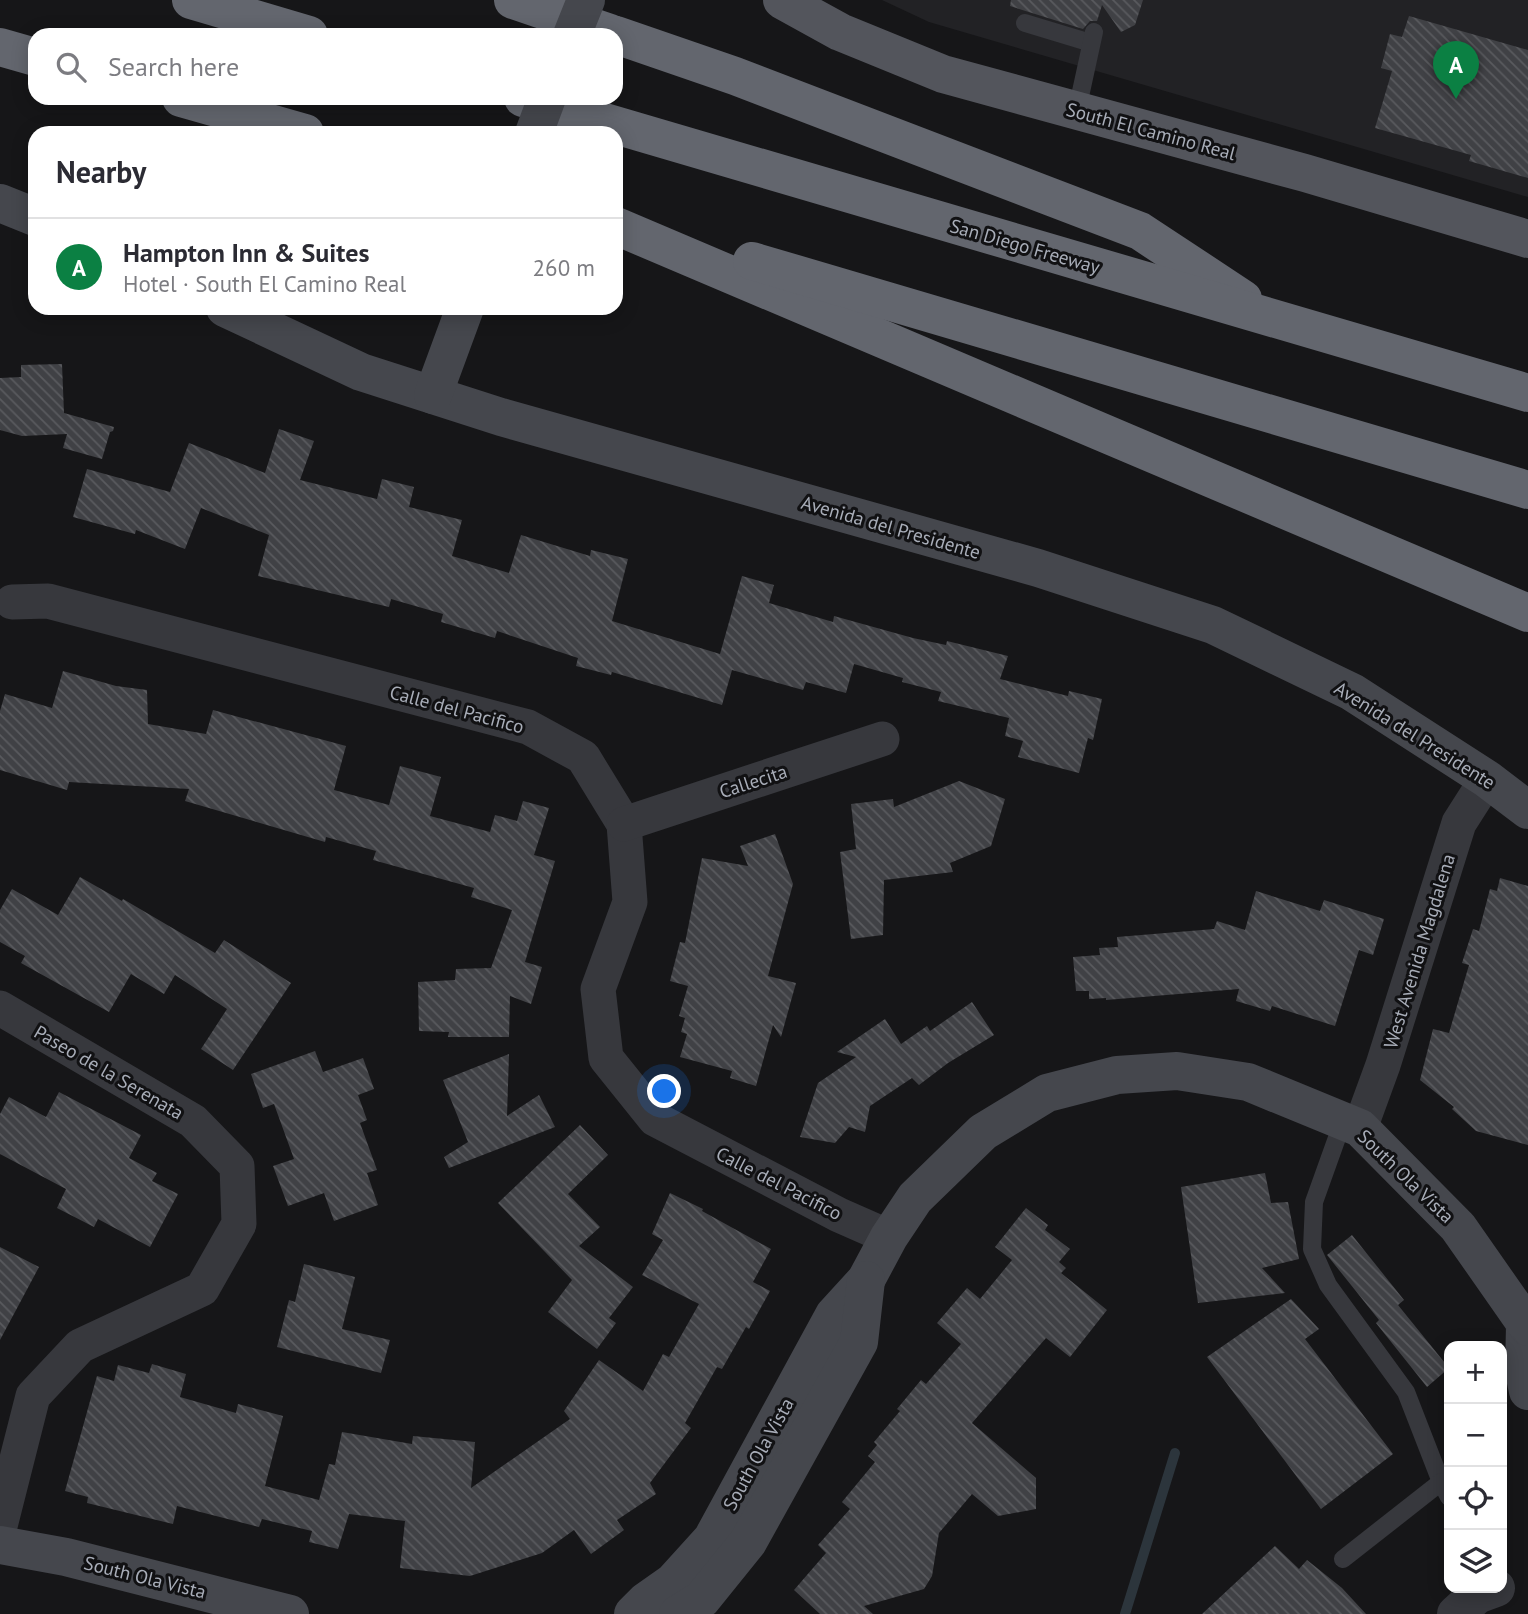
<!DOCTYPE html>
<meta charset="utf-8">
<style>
:root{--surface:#fff;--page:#f7f7f7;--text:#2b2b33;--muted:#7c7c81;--line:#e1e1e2;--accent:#0b8043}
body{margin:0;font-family:"PT Sans",sans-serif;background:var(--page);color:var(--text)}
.controls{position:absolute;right:21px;bottom:21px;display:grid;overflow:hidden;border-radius:14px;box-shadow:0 4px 18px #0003}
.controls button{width:63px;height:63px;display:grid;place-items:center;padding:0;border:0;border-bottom:2px solid var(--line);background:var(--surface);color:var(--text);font:35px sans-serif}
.you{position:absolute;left:665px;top:1092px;width:24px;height:24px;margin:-18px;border:5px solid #fff;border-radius:50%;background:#1a73e8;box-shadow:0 0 0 10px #1a73e833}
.badge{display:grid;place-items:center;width:46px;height:46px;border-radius:50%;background:var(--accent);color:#fff;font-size:23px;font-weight:700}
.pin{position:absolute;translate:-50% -58px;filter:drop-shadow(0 2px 4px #0008)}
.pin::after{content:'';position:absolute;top:37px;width:24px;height:21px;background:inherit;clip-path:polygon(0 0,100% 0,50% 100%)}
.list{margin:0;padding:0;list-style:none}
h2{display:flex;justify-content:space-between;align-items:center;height:91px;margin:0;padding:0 28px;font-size:30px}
h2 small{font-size:23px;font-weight:400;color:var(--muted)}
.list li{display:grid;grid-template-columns:46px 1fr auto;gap:21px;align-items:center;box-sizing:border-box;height:98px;padding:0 28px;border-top:2px solid var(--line)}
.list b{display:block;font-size:26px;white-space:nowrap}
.list p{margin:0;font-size:23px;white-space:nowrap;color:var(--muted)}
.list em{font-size:23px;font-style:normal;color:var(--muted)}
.icon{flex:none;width:38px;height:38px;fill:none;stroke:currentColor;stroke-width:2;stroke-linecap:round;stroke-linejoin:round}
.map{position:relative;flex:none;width:1528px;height:1614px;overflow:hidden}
.search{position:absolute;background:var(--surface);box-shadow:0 4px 18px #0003;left:28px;top:28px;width:595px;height:77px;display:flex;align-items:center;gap:18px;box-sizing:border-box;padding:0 24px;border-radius:21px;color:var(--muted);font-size:26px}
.panel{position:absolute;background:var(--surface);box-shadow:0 4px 18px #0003;left:28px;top:126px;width:595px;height:189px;border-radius:21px}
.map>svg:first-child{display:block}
</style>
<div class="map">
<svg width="1528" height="1614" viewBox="0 0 1528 1614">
<defs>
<pattern id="building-back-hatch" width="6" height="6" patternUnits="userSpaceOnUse" patternTransform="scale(1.75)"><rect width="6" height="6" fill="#404145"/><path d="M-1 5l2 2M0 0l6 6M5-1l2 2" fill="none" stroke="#595a5e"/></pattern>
</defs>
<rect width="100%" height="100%" fill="#161618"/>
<path fill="#222225" d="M 882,0 L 1528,0 L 1528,197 L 929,22 Z"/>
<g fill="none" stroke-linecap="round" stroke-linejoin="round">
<path stroke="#2c353c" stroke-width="10" d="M 1125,1614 L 1175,1453"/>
</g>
<g fill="url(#building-back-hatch)">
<path d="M 1011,0 L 1143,0 L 1135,25 L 1121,32 L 1102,5 L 1097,21 L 1090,21 L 1083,29 L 1010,6 Z"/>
<path d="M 1409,16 L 1528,50 L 1528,178 L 1469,161 L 1471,155 L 1375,128 L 1392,71 L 1381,68 L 1390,34 L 1402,37 Z"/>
<path d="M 62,364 L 64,413 L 114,427 L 113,431 L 110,432 L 102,459 L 63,448 L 67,434 L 22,436 L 0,430 L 0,378 L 21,377 L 21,365 Z"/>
<path d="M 279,429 L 314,441 L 300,480 L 377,499 L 382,479 L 414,487 L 409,507 L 462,520 L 452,556 L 509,573 L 521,535 L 590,556 L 591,550 L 628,559 L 612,621 L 720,654 L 742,576 L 774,585 L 769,603 L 833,622 L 834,616 L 913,638 L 946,645 L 947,641 L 1008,656 L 1000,679 L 1068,696 L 1069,691 L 1102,699 L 1093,740 L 1088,738 L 1079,773 L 1018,757 L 1023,741 L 1005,736 L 1009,718 L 938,701 L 941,692 L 902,682 L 903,678 L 854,664 L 846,693 L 806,682 L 803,690 L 732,670 L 722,705 L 612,672 L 611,675 L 576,666 L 578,658 L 497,631 L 495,638 L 441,622 L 443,614 L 391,599 L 389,607 L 258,576 L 269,535 L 201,508 L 185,549 L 136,530 L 135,534 L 73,517 L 87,469 L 170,492 L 189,443 L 265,473 Z"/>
<path d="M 63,671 L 116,686 L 147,690 L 148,724 L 206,734 L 213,710 L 346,746 L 334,790 L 389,805 L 400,766 L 441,777 L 430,816 L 490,832 L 495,815 L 517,821 L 523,801 L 549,808 L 534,855 L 555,861 L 525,962 L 542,967 L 531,1004 L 510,996 L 509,1037 L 448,1037 L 449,1032 L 419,1031 L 418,982 L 455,980 L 456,969 L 491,968 L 512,910 L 471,897 L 474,888 L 373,860 L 376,851 L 326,837 L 325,842 L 185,801 L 189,789 L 69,782 L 67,790 L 0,770 L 0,711 L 5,694 L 52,708 Z"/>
<path d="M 959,781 L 1005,799 L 991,846 L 950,863 L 953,872 L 884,880 L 883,935 L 851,939 L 840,852 L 856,849 L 851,804 L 893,799 L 894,807 Z"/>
<path d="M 775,834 L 793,884 L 768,976 L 796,983 L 781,1037 L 773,1025 L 756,1086 L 730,1078 L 732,1071 L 680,1057 L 687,1034 L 681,1032 L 685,1018 L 679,1016 L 688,986 L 670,981 L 680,942 L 685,943 L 702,858 L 748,866 L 740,846 Z"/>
<path d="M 80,877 L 122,901 L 123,899 L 215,953 L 224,940 L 291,983 L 233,1070 L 201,1049 L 227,1009 L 175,975 L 164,994 L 131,974 L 109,1012 L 21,963 L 25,956 L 0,942 L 0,910 L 12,889 L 58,915 Z"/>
<path d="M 1500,878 L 1528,886 L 1528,1145 L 1476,1131 L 1452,1109 L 1454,1107 L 1420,1080 L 1433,1029 L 1449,1033 L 1469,965 L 1462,963 L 1473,929 L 1479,931 L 1490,889 L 1497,891 Z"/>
<path d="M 1256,891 L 1320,911 L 1324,900 L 1384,919 L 1373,955 L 1359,950 L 1335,1026 L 1272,1006 L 1270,1011 L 1236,1001 L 1239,989 L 1106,1000 L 1106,998 L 1089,999 L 1089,991 L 1076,991 L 1073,957 L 1100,955 L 1099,948 L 1118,947 L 1117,937 L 1214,929 L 1217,921 L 1245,930 Z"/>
<path d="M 972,1002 L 994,1035 L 948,1063 L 919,1085 L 912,1078 L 870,1106 L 865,1132 L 849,1127 L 835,1143 L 800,1137 L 818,1083 L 856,1057 L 837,1052 L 885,1019 L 901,1044 L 927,1026 L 930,1031 Z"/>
<path d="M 315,1051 L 323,1072 L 363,1058 L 374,1089 L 358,1095 L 367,1120 L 360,1123 L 377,1170 L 367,1173 L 378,1205 L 334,1221 L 324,1193 L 288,1206 L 273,1166 L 294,1159 L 274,1104 L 263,1108 L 251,1074 Z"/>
<path d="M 509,1054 L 507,1116 L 539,1095 L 555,1127 L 449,1168 L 444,1157 L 468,1142 L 443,1080 Z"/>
<path d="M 59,1092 L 141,1135 L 129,1158 L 157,1173 L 152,1181 L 178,1194 L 150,1247 L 98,1219 L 94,1227 L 57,1208 L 66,1189 L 0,1154 L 0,1114 L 9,1097 L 46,1117 Z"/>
<path d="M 580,1125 L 608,1155 L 568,1194 L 600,1227 L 579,1246 L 633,1287 L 609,1318 L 616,1323 L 597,1349 L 548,1312 L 572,1280 L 498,1203 Z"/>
<path d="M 1265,1173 L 1271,1203 L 1288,1202 L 1299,1259 L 1262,1268 L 1285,1293 L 1198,1303 L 1181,1187 Z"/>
<path d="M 670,1193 L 703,1209 L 702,1211 L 771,1249 L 753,1282 L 770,1291 L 749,1329 L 746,1327 L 722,1369 L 717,1367 L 685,1423 L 691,1428 L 650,1483 L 656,1494 L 617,1520 L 624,1530 L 591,1554 L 574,1530 L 542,1553 L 470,1576 L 400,1568 L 405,1521 L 349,1514 L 338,1549 L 309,1542 L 312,1531 L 262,1519 L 259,1527 L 177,1506 L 173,1524 L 87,1503 L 88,1497 L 65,1491 L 97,1376 L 114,1381 L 118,1365 L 149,1373 L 152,1364 L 186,1374 L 180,1397 L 236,1413 L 238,1404 L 283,1416 L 265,1486 L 319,1500 L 329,1464 L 335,1465 L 342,1432 L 412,1444 L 413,1436 L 475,1442 L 471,1488 L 570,1419 L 564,1411 L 599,1360 L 643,1391 L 663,1354 L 669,1357 L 699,1304 L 642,1275 L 663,1240 L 652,1234 Z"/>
<path d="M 1026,1208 L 1048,1225 L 1045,1230 L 1070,1249 L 1059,1262 L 1066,1268 L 1061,1273 L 1107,1310 L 1070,1357 L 1046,1338 L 972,1423 L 1036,1478 L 1036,1509 L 998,1516 L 972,1494 L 939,1533 L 932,1576 L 924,1589 L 864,1606 L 873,1614 L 820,1614 L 794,1590 L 826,1553 L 818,1545 L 850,1509 L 842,1502 L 875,1462 L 868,1456 L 877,1445 L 874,1442 L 900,1411 L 897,1409 L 921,1380 L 926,1384 L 961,1344 L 937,1323 L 967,1288 L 980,1299 L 1012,1260 L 995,1247 Z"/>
<path d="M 1352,1235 L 1404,1300 L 1398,1305 L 1449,1368 L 1427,1387 L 1376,1323 L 1379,1320 L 1327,1255 Z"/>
<path d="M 0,1247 L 39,1267 L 0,1340 Z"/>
<path d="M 304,1264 L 355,1277 L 342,1329 L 390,1340 L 381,1373 L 277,1347 L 289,1300 L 295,1302 Z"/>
<path d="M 1291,1299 L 1319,1329 L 1305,1339 L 1393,1454 L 1321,1509 L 1207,1357 Z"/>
<path d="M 1275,1546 L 1299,1569 L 1307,1560 L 1342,1588 L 1366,1614 L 1202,1614 Z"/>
</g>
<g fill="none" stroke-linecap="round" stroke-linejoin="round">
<g stroke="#37383d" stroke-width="18">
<path d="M 1025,23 L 1091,43"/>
<path d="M 1077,110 L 1094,32"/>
<path d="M 1343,1121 L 1314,1202 L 1312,1249 L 1328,1285 L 1406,1392 L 1441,1482 L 1449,1497"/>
<path d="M 1343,1559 L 1441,1482"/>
</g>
<g stroke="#37383d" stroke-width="35">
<path d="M 12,602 L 48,601 L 528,727 L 583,757 L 624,824 L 630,902 L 598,989 L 606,1058 L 655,1119 L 839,1215 L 889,1237"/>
<path d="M 624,824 L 882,739"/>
<path d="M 0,1008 L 193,1121 L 237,1166 L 239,1224 L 202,1289 L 80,1346 L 33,1396 L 0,1526"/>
<path d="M 1360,1128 L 1383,1065 L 1459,823 L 1487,779"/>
</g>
<path stroke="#37383d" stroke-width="38" d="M 1456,1614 L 1477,1595 L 1496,1588"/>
<g stroke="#45474d" stroke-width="38">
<path d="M 0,203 L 35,217"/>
<path d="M 225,308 L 361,372 L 501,417 L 1038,568 L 1213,625 L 1352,692 L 1487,779 L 1528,810"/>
<path d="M 433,395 L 465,308"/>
<path d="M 1525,1325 L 1524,1372 L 1528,1391"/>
<path d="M 0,1545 L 66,1557 L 290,1614"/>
<path d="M 633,1614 L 646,1601 L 673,1582 L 712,1539 L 834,1315 L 866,1280 L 889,1237 L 915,1198 L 983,1132 L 1047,1093 L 1117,1075 L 1177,1071 L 1248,1082 L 1360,1128 L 1458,1227 L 1528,1327"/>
<path d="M 678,1614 L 702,1599 L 748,1542 L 859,1342 L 866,1280"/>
</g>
<path stroke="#53555c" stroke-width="38" d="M 782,0 L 840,32 L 943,74 L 1305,173 L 1528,239"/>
<g stroke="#63666e" stroke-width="38">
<path d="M 191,0 L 309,35"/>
<path d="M 513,0 L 610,33"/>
<path d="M 616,35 L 735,76 L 1140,231 L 1243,299"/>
<path d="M 0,47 L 35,57"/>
<path d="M 181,98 L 305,133"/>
<path d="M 523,98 L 1528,393"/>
<path d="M 616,226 L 1528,613"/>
<path d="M 752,261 L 1528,490"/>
</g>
<g stroke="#45474d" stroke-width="38">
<path d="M 572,35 L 586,0"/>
<path d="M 534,133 L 547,98"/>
</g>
</g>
<g text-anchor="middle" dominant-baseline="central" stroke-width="6" stroke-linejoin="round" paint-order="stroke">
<g font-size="19" fill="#a8adb8" stroke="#111113">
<text transform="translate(1151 131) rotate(15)">South El Camino Real</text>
<text transform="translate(1025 246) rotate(16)">San Diego Freeway</text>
<text transform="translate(891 527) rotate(16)">Avenida del Presidente</text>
<text transform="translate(457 709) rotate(15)">Calle del Pacifico</text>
<text transform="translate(1415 735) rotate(32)">Avenida del Presidente</text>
<text transform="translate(753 781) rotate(-18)">Callecita</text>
<text transform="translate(1419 951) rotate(-73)">West Avenida Magdalena</text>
<text transform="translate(109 1072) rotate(30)">Paseo de la Serenata</text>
<text transform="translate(1406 1176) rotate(44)">South Ola Vista</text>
<text transform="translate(779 1183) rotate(27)">Calle del Pacifico</text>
<text transform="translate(758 1454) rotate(-61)">South Ola Vista</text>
<text transform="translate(145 1577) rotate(14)">South Ola Vista</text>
</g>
</g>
</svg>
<div class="controls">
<button>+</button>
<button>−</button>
<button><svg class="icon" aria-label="locate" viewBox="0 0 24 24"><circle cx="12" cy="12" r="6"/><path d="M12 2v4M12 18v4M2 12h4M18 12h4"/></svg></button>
<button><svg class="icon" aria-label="layers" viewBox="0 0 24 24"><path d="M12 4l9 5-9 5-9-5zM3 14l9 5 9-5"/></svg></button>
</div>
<div class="you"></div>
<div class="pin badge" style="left:1456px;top:99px">A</div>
<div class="search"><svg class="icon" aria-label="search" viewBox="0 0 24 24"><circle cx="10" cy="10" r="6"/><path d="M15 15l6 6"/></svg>Search here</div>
<section class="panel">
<h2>Nearby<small></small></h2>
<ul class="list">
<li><span class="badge">A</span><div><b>Hampton Inn &amp; Suites</b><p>Hotel · South El Camino Real</p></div><em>260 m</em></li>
</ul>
</section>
</div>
